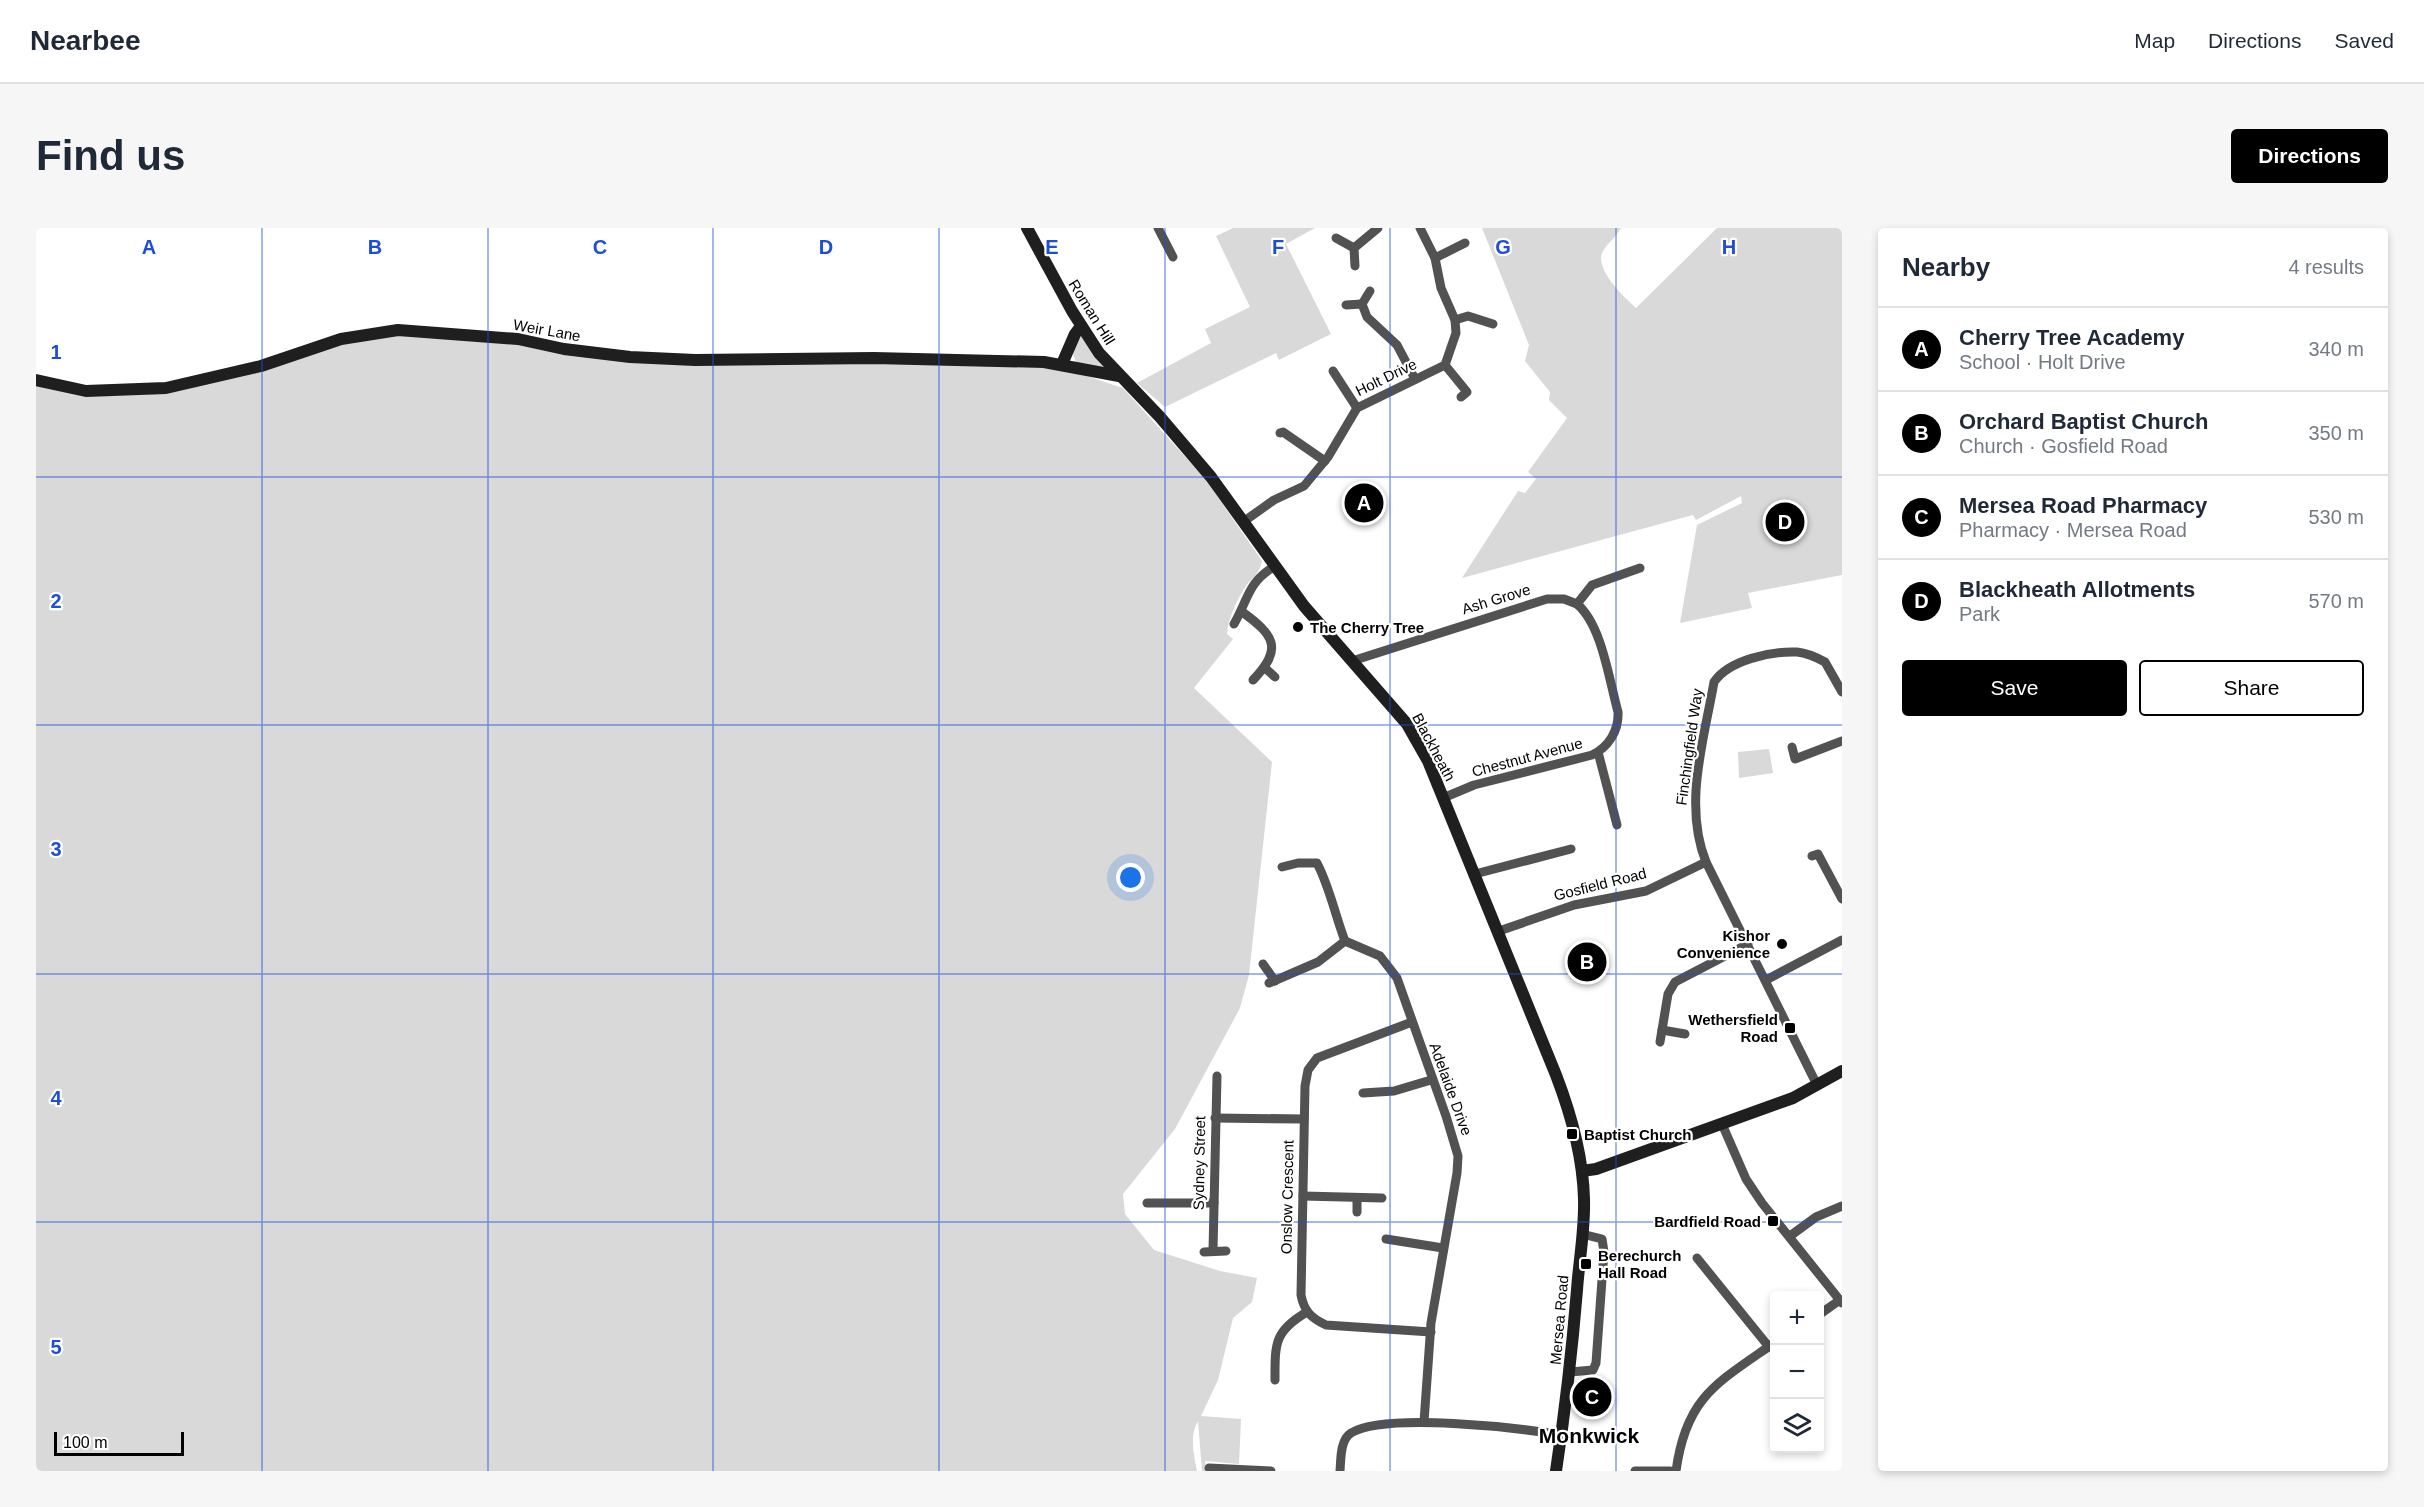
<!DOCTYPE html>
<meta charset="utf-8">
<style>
:root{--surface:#fff;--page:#f6f6f7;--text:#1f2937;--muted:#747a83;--line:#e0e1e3;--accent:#000}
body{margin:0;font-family:Arial,sans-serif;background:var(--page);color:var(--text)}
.controls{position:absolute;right:18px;bottom:18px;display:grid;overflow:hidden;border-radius:6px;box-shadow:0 3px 9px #0003}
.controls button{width:54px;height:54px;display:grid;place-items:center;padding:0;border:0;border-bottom:2px solid var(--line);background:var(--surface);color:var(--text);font:30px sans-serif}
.scale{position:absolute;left:18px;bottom:15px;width:130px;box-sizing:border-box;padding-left:6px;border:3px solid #000;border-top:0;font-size:16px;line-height:21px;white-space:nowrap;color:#000;-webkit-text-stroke:4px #fff;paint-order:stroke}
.you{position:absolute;left:1095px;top:650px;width:21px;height:21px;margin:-15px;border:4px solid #fff;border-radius:50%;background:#1a73e8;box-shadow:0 0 0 9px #1a73e833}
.badge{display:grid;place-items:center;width:39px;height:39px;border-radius:50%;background:var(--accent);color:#fff;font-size:20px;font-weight:700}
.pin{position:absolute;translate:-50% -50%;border:3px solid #fff;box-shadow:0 2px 6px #0006}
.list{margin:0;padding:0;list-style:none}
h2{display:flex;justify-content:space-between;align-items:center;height:78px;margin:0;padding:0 24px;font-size:26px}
h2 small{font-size:20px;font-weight:400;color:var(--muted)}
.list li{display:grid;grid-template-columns:39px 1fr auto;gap:18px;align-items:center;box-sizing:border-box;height:84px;padding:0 24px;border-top:2px solid var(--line)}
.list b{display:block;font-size:22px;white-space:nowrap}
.list p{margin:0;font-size:20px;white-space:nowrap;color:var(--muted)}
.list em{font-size:20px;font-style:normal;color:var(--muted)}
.actions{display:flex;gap:12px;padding:18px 24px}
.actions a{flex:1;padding:14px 0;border:2px solid var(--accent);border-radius:6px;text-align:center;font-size:21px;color:var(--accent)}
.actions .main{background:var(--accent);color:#fff}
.icon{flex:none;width:33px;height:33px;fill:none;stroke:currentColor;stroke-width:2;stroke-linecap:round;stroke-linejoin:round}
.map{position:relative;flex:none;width:1806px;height:1243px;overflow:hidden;border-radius:6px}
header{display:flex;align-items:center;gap:36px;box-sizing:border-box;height:84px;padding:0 30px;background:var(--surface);border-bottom:2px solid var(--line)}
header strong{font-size:28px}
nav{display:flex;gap:33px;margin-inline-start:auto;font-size:21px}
.intro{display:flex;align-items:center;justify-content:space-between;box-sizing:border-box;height:144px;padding:0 36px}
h1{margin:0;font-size:42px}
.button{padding:15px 27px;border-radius:6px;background:var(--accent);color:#fff;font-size:21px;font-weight:700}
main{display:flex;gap:36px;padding:0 36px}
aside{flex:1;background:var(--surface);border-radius:6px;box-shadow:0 3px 9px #0003}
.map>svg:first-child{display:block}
</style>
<header>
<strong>Nearbee</strong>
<nav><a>Map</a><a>Directions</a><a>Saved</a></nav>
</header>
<div class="intro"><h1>Find us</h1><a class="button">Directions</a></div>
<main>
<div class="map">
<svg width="1806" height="1243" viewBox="0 0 1806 1243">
<rect width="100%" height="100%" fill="#fff"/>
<g fill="#d9d9d9">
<path d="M 1197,0 L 1279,0 L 1250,16 L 1295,106 L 1243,132 L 1240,125 L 1129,179 L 1101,155 L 1175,115 L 1169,101 L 1214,79 L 1180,8 Z"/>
<path d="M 1446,0 L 1585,0 C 1580,9 1572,15 1567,23 C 1557,40 1588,69 1600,80 L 1681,0 L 1806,0 L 1806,347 L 1712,365 L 1716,380 L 1644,395 L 1661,297 L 1706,275 L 1705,268 L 1660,292 L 1657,287 L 1426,350 L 1482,263 L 1489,265 L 1500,251 L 1492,244 L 1531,190 L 1513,172 L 1514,164 L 1489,133 L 1493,117 Z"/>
<path d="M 362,102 L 594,129 L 1008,134 L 1087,160 L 1170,252 L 1226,333 C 1224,346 1214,351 1208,361 C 1200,374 1192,391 1191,406 L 1197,411 L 1158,460 L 1236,534 L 1213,747 L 1204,780 L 1139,901 L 1087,966 L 1089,986 L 1118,1022 L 1184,1043 L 1221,1050 L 1216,1074 L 1197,1090 L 1182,1152 L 1165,1188 L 1205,1191 L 1203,1236 L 1169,1233 L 1171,1243 L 1166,1243 L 1162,1193 C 1153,1208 1158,1227 1161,1243 L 0,1243 L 0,152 L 50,163 L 130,160 Z"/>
<path d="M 1045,108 L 1071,142 L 1041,135 C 1034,125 1037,116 1045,108 Z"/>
<path d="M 1733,521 L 1737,545 L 1703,550 L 1702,524 Z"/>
</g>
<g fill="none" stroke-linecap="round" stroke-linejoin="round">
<g stroke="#525252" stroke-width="9">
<path d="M 1122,0 L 1137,29"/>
<path d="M 1300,10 L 1318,20"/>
<path d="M 1399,30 L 1429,15"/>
<path d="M 1319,38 L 1318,20 L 1342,0"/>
<path d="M 1326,76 L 1334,63"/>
<path d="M 1310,77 L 1326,76 L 1331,89 L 1361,117 L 1379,151"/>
<path d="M 1419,92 L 1432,88 L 1457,96"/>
<path d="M 1409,137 L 1431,164 L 1425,169"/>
<path d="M 1297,143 L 1321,180"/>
<path d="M 1244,205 L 1247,204 L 1289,233"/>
<path d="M 1207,294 L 1238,272 L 1268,258 L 1292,229 L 1321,180 L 1409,137 L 1420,105 L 1419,92 L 1405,60 L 1399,30 L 1384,0"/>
<path d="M 1205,383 C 1238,407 1248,420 1217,452"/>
<path d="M 1198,396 C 1213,370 1211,355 1239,338"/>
<path d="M 1316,433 L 1511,371 L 1528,371 L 1541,376 L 1556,357 L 1604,340"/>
<path d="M 1229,440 L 1239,449"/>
<path d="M 1756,519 L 1759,531 L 1806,513"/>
<path d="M 1562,524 L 1581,597"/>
<path d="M 1407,570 L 1438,557 L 1556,527 C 1573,519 1583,502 1582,484 C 1573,452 1566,397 1541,376"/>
<path d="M 1776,628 L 1782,626 L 1806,671"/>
<path d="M 1246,639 L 1262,635 L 1281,635 C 1294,660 1299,687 1309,713 L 1344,728 L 1361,750 L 1410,888 L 1422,928 L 1421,945 L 1395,1095 L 1388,1194"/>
<path d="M 1439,646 L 1535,621"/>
<path d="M 1463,703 L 1538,677 L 1610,663 L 1670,634"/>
<path d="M 1227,736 L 1239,753"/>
<path d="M 1730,752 L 1806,712"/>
<path d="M 1233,755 L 1282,734 L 1309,713"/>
<path d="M 1376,794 L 1281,830 L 1272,842 L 1269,858 L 1265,1067 C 1268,1083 1275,1090 1290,1097 L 1395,1104"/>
<path d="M 1626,802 L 1649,806"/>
<path d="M 1624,814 L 1632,766 L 1639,754 L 1712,716"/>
<path d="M 1781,857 L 1670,634 C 1647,577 1668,512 1678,454 C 1693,432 1735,423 1761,424 C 1771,425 1780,429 1789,434 L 1806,464"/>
<path d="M 1327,865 L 1358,863 L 1395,852"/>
<path d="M 1179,890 L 1267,891"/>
<path d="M 1686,896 L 1710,951 L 1726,975 L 1806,1075"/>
<path d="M 1267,968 L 1346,970"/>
<path d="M 1111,975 L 1178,975"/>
<path d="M 1321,984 L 1321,970"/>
<path d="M 1754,1008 L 1780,989 L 1806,978"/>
<path d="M 1350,1011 L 1407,1020"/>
<path d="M 1177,1022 L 1181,848"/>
<path d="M 1168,1024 L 1190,1023"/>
<path d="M 1661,1030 L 1733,1119"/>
<path d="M 1784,1086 L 1804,1072"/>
<path d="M 1534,1144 L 1557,1142 L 1560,1135 L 1568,1024 L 1566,1011 L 1546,1006"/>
<path d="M 1239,1152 C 1239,1116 1238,1103 1271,1084"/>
<path d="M 1173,1240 L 1235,1243"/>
<path d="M 1304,1243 C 1305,1231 1304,1212 1315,1205 C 1350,1184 1483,1200 1526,1207"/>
<path d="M 1599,1243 L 1634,1243"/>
<path d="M 1640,1243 C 1650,1169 1681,1155 1738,1115"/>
</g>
<g stroke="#1f1f1f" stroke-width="12">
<path d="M 991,0 L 1036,83 L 1063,125 L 1124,189 L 1175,249 L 1268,378 L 1371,496 L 1392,533 L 1520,847 C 1535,886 1547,929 1548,971 C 1549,1002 1543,1032 1541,1062 C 1536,1123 1529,1183 1520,1243"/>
<path d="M 1026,136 L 1039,106 L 1045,98"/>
<path d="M 0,152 L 50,163 L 130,160 L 225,138 L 305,111 L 362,102 L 482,111 L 528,121 L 594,129 L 659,132 L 838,130 L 1008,134 L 1083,148"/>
<path d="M 1546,943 L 1560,941 L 1757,870 L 1806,843"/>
</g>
</g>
<path fill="none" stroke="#1d4ed8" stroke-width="1.5" stroke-opacity="0.55" d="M 226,0 L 226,1243M 452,0 L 452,1243M 677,0 L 677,1243M 903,0 L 903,1243M 1129,0 L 1129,1243M 1354,0 L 1354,1243M 1580,0 L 1580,1243M 0,249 L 1806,249M 0,497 L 1806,497M 0,746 L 1806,746M 0,994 L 1806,994"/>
<g fill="#000" stroke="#fff" stroke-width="2">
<circle cx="1262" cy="399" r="6"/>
<circle cx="1746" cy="716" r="6"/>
<rect x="1748" y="794" width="12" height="12" rx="3"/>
<rect x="1530" y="900" width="12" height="12" rx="3"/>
<rect x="1731" y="987" width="12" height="12" rx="3"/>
<rect x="1544" y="1030" width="12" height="12" rx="3"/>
</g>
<g text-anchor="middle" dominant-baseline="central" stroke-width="4.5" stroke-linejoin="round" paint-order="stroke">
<g font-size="15" fill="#000" stroke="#fff">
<text transform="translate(1056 84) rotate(58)">Roman Hill</text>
<text transform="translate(511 102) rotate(10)">Weir Lane</text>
<text transform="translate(1350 149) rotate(-26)">Holt Drive</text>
<text transform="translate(1460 371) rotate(-17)">Ash Grove</text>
<text transform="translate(1398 519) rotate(62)">Blackheath</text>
<text transform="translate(1653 519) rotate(-82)">Finchingfield Way</text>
<text transform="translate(1491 529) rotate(-15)">Chestnut Avenue</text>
<text transform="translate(1564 656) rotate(-14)">Gosfield Road</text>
<text transform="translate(1415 861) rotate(70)">Adelaide Drive</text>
<text transform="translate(1163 935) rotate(-89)">Sydney Street</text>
<text transform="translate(1251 969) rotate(-89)">Onslow Crescent</text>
<text transform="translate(1523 1092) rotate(-85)">Mersea Road</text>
</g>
<g font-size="15" font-weight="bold" fill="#000" stroke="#fff" text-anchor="start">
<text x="1274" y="399">The Cherry Tree</text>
<text x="1734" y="707" text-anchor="end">Kishor<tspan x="1734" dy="17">Convenience</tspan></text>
<text x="1742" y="791" text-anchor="end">Wethersfield<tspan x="1742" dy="17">Road</tspan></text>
<text x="1548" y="906">Baptist Church</text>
<text x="1725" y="993" text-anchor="end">Bardfield Road</text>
<text x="1562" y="1027">Berechurch<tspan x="1562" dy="17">Hall Road</tspan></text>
</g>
<g font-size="21" font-weight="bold" fill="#000" stroke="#fff">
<text x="1553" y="1207">Monkwick</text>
</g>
</g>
<g font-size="20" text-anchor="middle" font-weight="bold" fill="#1d4ed8" stroke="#fff" stroke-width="4.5" stroke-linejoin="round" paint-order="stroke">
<text x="113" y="26">A</text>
<text x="339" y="26">B</text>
<text x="564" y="26">C</text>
<text x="790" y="26">D</text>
<text x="1016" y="26">E</text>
<text x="1242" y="26">F</text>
<text x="1467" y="26">G</text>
<text x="1693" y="26">H</text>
<text x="20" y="131">1</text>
<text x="20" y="380">2</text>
<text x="20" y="628">3</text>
<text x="20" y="877">4</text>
<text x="20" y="1126">5</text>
</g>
</svg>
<div class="controls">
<button>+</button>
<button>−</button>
<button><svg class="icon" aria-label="layers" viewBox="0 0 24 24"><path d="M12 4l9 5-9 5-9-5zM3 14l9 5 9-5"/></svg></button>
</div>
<div class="scale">100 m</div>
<div class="you"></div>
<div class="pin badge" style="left:1328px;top:275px">A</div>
<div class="pin badge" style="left:1551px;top:734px">B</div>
<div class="pin badge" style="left:1556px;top:1169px">C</div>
<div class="pin badge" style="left:1749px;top:294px">D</div>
</div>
<aside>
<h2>Nearby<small>4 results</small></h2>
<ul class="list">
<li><span class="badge">A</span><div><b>Cherry Tree Academy</b><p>School · Holt Drive</p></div><em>340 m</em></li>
<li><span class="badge">B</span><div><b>Orchard Baptist Church</b><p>Church · Gosfield Road</p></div><em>350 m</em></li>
<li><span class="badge">C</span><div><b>Mersea Road Pharmacy</b><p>Pharmacy · Mersea Road</p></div><em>530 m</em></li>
<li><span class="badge">D</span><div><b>Blackheath Allotments</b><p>Park</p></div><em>570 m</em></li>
</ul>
<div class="actions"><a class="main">Save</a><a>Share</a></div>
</aside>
</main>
